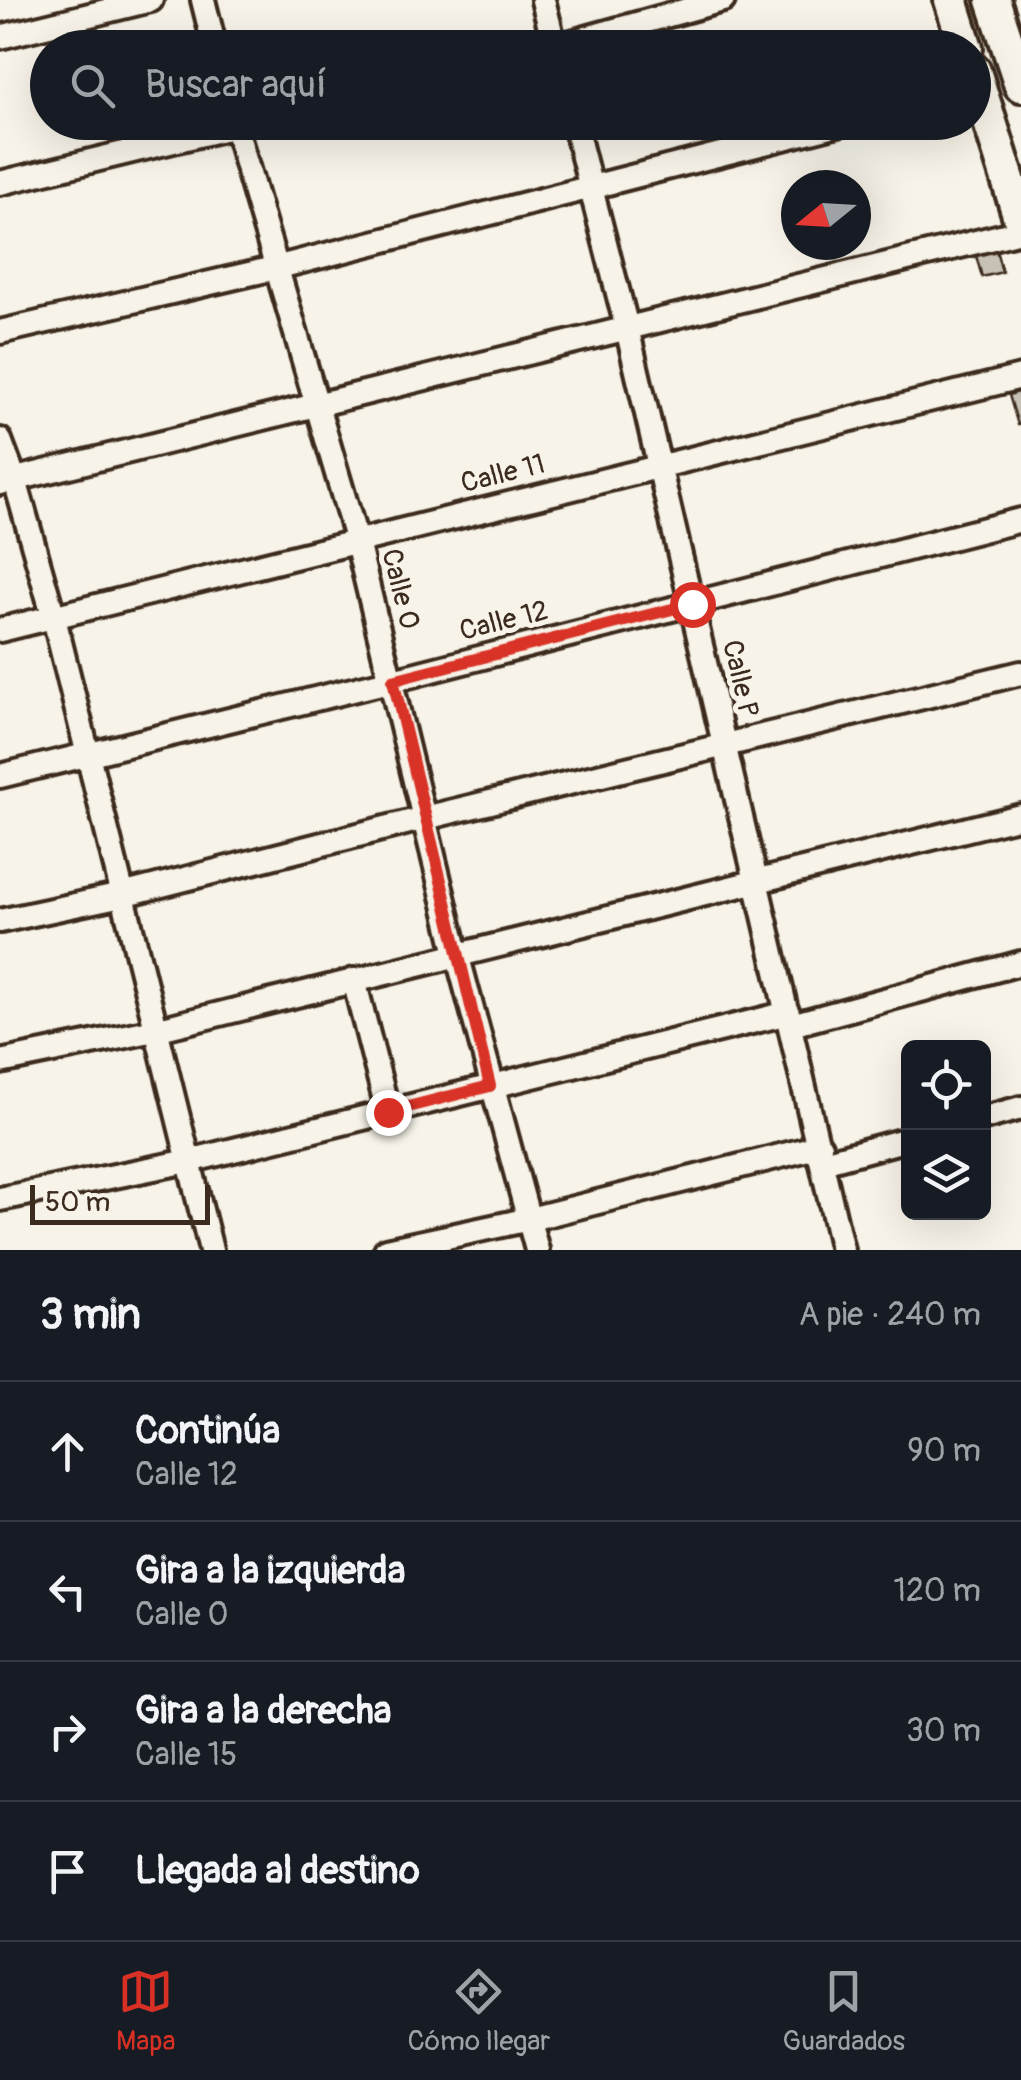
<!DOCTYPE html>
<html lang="es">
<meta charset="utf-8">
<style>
:root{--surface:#171b24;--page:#20242c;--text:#f1f3f6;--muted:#9ea1a6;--line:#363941;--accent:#d93025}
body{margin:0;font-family:Pangolin,sans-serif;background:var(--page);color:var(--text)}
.controls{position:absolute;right:30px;bottom:30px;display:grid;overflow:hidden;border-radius:15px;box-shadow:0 10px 40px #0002}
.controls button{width:90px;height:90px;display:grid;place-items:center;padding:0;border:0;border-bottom:2px solid var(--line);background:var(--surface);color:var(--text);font:50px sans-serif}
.compass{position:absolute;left:781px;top:170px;width:90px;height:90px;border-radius:50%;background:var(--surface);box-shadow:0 10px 40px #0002;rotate:252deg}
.scale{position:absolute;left:30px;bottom:25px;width:180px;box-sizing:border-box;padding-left:10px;border:5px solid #3b2a1e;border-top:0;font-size:28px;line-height:35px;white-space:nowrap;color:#3b2a1e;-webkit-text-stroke:8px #f7f3e8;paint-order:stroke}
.stop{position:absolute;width:30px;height:30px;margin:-22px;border:8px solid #d93025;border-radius:50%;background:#fff}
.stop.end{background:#d93025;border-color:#fff;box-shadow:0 2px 10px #0008}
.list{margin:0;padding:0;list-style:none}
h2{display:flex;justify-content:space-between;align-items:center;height:130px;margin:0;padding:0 40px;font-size:42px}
h2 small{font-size:32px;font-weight:400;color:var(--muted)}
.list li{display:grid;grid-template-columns:65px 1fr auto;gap:30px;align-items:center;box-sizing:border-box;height:140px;padding:0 40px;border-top:2px solid var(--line)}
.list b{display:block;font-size:38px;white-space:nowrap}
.list p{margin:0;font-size:32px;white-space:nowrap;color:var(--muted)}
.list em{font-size:32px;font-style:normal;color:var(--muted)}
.icon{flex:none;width:55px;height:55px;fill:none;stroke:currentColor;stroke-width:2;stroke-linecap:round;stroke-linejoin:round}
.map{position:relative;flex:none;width:1021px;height:1250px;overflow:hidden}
.search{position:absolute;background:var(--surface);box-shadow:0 10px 40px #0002;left:30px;right:30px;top:30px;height:110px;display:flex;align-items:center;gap:25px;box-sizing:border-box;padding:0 35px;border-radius:55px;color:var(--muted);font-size:38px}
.sheet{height:690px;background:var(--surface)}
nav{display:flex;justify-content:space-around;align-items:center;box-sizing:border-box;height:140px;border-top:2px solid var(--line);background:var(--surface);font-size:28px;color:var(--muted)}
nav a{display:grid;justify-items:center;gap:5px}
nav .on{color:var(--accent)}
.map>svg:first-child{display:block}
</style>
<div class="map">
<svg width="1021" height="1250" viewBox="0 0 1021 1250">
<rect width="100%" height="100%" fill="#f7f3e8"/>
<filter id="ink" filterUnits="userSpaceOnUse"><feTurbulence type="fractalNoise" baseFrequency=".01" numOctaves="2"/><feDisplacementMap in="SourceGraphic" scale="20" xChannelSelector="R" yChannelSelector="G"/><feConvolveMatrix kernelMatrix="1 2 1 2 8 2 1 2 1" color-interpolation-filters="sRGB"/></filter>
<g filter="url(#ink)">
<g fill="#c8c1b6" stroke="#3b2a1e" stroke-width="2.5">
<path d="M 995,246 L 1002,272 L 982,277 L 975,252 Z"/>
<path d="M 1021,391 L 1021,424 L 1018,425 L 1009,395 Z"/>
</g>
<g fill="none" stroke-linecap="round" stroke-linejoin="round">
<defs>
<g id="street">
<path d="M 203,0 L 215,48"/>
<path d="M 543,0 L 555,48"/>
<path d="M 0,37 L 151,0"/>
<path d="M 550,48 L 723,0"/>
<path d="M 234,122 L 357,542 L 457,954 L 537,1250"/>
<path d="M 574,122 L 627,328 L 842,1250"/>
<path d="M 0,183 L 252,122"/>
<path d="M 0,332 L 279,267 L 846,122"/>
<path d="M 0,440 L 15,480 L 54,618 L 211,1250"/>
<path d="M 0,483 L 1021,231"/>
<path d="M 0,630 L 1021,377"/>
<path d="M 0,776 L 393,680 L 1021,520"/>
<path d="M 0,921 L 122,895 L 425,818 L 1021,673"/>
<path d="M 354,980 L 388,1112"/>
<path d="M 791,1025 L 1021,963"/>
<path d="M 0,1062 L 155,1030 L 1021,816"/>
<path d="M 984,1118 L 1021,1108"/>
<path d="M 823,1162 L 908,1139"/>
<path d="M 0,1199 L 189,1161 L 788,1013"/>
<path d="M 386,1250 L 530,1219 L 820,1146"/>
</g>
<g id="secondary">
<path d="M 951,0 L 966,48"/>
<path d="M 993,0 L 1021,85"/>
<path d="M 974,71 L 1021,221"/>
</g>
</defs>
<use href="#street" stroke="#3b2a1e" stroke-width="30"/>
<use href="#secondary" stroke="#3b2a1e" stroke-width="40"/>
<use href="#street" stroke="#f7f3e8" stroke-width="22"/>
<use href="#secondary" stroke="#f7f3e8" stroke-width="32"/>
</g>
</g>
<g fill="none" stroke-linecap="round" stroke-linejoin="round" filter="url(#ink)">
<path stroke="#d93025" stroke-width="12" d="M 388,1112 L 490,1086 L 393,680 L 692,604"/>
</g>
<g text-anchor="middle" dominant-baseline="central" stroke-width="10" stroke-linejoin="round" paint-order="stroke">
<g font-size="28" fill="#3b2a1e" stroke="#f7f3e8">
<text transform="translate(503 474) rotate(-14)">Calle 11</text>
<text transform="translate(400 589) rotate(76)">Calle O</text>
<text transform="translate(504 621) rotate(-14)">Calle 12</text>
<text transform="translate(740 679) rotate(77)">Calle P</text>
</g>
</g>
</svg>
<div class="controls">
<button><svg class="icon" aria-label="locate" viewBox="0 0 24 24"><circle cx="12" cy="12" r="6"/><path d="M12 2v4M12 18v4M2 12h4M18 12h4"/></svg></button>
<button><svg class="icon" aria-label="layers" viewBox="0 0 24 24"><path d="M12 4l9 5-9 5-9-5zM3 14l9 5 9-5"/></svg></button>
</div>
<svg class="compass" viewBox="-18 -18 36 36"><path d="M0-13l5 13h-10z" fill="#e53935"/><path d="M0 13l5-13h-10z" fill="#9ea1a6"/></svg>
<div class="scale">50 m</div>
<div class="stop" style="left:692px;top:604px"></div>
<div class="stop end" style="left:388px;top:1112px"></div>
<div class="search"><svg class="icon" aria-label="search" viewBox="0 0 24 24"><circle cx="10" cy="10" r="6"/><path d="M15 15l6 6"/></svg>Buscar aquí</div>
</div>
<section class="sheet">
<h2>3 min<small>A pie · 240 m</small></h2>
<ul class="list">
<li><svg class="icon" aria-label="ahead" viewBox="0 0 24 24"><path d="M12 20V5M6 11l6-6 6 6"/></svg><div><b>Continúa</b><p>Calle 12</p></div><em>90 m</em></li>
<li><svg class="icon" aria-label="left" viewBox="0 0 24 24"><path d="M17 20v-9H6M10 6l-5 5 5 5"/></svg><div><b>Gira a la izquierda</b><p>Calle O</p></div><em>120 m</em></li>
<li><svg class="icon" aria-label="right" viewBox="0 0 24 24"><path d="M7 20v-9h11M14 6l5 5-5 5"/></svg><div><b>Gira a la derecha</b><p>Calle 15</p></div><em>30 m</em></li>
<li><svg class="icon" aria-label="arrive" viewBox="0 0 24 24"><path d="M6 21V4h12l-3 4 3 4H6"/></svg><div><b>Llegada al destino</b></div></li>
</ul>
</section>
<nav>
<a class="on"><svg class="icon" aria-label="map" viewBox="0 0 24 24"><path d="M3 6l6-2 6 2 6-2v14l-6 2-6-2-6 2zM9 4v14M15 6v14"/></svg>Mapa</a>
<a><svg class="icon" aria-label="directions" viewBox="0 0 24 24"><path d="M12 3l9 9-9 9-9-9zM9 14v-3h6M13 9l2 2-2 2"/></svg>Cómo llegar</a>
<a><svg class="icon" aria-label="saved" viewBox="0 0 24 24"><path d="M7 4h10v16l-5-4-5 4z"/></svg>Guardados</a>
</nav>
